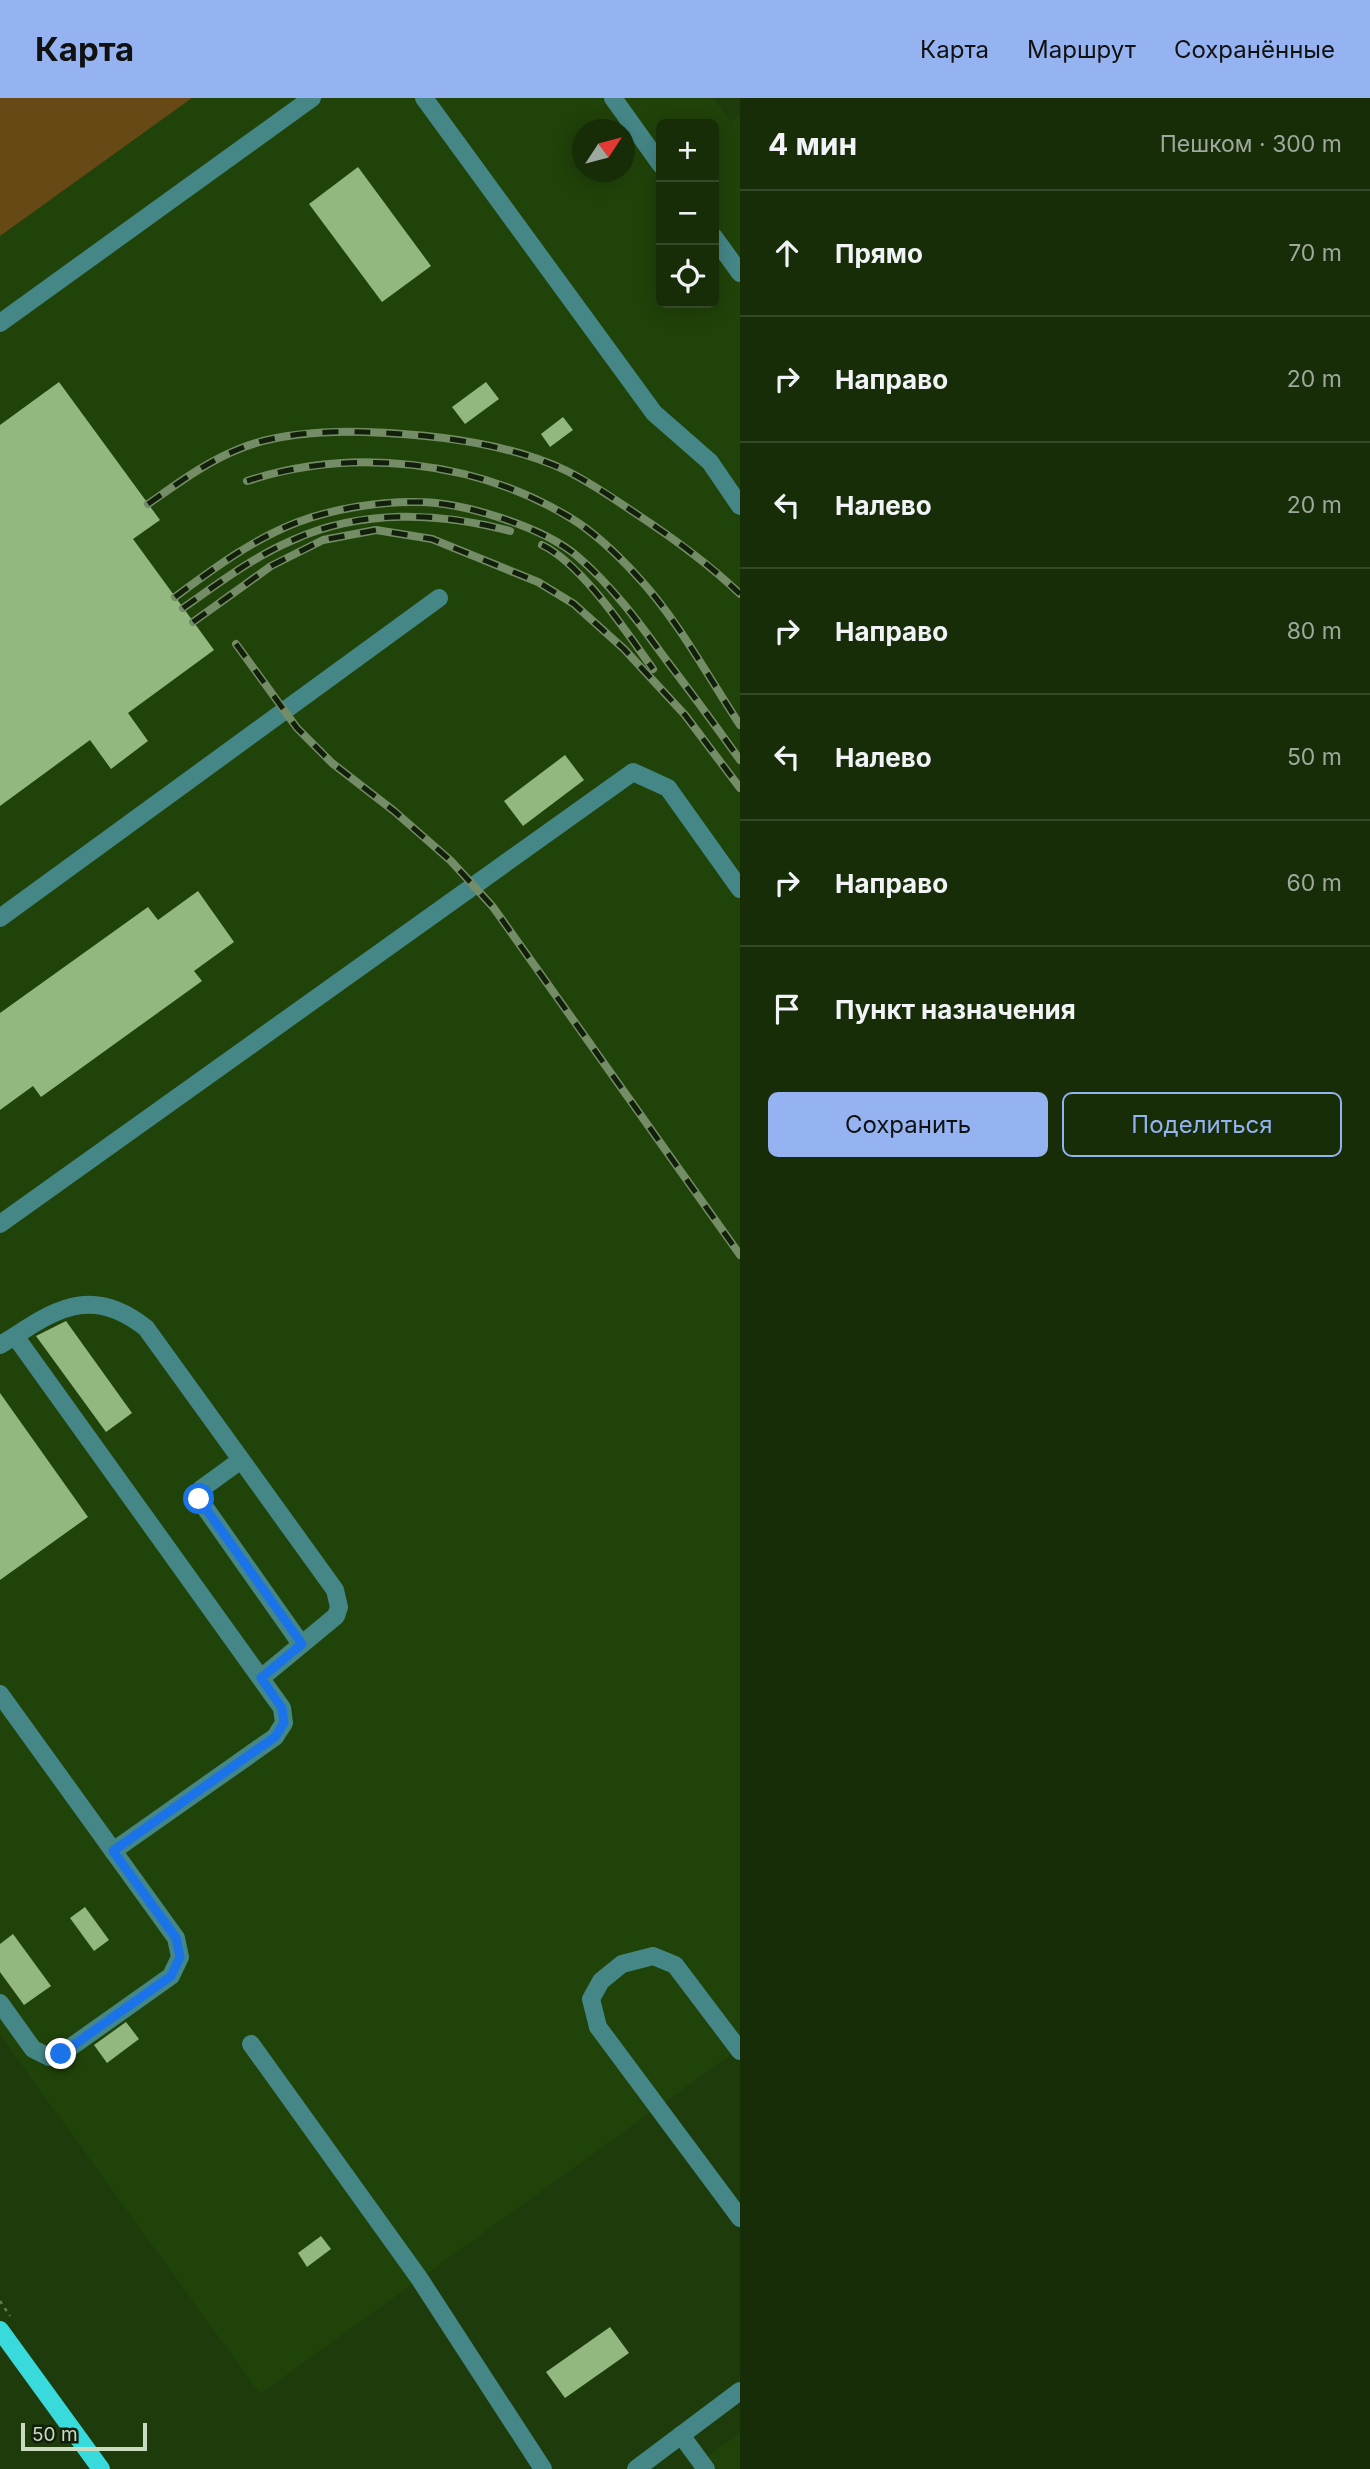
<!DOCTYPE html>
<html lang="ru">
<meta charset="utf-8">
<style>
:root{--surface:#162d08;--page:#1f3512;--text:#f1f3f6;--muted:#9ea89c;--line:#354929;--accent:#95b2f1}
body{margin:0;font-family:Inter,sans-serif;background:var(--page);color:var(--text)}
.controls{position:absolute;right:21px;top:21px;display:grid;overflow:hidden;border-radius:10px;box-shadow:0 4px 18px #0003}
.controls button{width:63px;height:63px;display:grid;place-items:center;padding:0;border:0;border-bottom:2px solid var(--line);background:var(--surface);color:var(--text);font:35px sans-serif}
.compass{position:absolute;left:572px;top:21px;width:63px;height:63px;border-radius:50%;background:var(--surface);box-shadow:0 4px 18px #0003;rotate:54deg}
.scale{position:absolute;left:21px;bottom:18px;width:126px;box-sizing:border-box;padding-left:7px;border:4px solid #c9dcc1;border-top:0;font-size:19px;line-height:24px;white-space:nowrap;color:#c9dcc1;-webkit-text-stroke:5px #121f0b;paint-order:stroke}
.stop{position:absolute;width:21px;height:21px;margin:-16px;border:5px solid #1a73e8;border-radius:50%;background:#fff}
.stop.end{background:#1a73e8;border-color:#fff;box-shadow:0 2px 7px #0008}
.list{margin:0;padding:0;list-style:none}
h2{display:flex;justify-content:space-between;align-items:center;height:91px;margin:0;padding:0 28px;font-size:30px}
h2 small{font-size:23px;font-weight:400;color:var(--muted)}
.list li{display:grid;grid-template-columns:46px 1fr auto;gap:21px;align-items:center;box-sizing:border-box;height:126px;padding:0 28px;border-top:2px solid var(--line)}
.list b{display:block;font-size:26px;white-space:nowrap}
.list em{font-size:23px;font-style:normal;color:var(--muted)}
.actions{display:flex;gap:14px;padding:21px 28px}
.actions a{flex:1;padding:16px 0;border:2px solid var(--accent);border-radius:10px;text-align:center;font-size:24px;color:var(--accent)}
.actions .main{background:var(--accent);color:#111}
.icon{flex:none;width:38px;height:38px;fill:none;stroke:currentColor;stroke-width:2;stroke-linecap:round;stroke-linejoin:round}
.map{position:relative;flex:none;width:740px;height:2371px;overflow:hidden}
header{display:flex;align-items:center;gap:42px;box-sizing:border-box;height:98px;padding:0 35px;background:var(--accent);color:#111}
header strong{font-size:33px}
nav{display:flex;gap:38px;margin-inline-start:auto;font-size:24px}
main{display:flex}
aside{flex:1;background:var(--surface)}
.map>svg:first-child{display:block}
</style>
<header>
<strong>Карта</strong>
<nav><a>Карта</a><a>Маршрут</a><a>Сохранённые</a></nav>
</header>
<main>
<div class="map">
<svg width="740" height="2371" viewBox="0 0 740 2371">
<rect width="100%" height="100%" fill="#1e3c0b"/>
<g fill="#204309" fill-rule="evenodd">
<path d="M 192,0 L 713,0 L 731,24 L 740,17 L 740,1950 L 260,2296 L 0,1937 L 0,138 ZM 661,26 L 714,26 L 714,205 L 661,205 ZM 582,32 L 624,32 L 624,74 L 582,74 Z"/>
<path d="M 740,2334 L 740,2371 L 691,2371 L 701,2364 Z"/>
</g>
<path fill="#674916" d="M 0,0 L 192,0 L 0,138 Z"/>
<g fill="#92b880">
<path d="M 358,69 L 431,168 L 382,204 L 309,106 Z"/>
<path d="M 59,284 L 160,422 L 133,441 L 214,552 L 128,615 L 148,643 L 111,671 L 90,642 L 0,708 L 0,327 Z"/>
<path d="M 486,284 L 499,301 L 465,326 L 452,309 Z"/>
<path d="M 563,319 L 573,332 L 550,349 L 541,336 Z"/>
<path d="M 565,657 L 584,682 L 523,728 L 504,703 Z"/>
<path d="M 198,793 L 234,844 L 194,873 L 202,883 L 41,999 L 33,988 L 0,1012 L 0,915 L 148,809 L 158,822 Z"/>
<path d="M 66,1223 L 132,1315 L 106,1334 L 36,1238 Z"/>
<path d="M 0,1295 L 88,1419 L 0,1482 Z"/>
<path d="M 85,1809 L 109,1842 L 94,1853 L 70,1820 Z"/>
<path d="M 13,1836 L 51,1888 L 24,1907 L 0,1874 L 0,1846 Z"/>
<path d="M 126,1924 L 139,1941 L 107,1965 L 94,1947 Z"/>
<path d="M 321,2138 L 331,2151 L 307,2169 L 298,2155 Z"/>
<path d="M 610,2229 L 629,2255 L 565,2300 L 546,2274 Z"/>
</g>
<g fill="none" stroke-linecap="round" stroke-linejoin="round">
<path stroke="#637c54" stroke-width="2.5" stroke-dasharray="3.5 5" stroke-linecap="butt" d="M 0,2203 L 10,2218"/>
<g stroke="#458787" stroke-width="18">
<path d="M 424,0 L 654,315 L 710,364 L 740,408"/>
<path d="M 613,0 L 661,67"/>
<path d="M 714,139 L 740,175"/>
<path d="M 0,225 L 312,0"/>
<path d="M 0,820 L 439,500"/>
<path d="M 0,1126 L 633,674 L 668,690 L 740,791"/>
<path d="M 15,1238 C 62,1206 97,1191 146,1230 L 335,1492 L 339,1509 L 336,1518 L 261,1580"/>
<path d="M 0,1247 L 15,1238 L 282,1610 L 284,1625 L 275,1639 L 113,1753"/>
<path d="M 241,1362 L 201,1391 L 199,1401 L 301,1546"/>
<path d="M 0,1596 L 176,1840 L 180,1859 L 171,1878 L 61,1956 L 49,1959 L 33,1951 L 0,1905"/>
<path d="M 251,1946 L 419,2180 L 543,2371"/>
<path d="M 740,1953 L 675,1867 L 653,1858 L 622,1866 L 601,1883 L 591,1901 L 598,1929 L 740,2120"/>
<path d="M 681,2337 L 706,2371"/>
<path d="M 636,2371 L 740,2293"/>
</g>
<path stroke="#39dadc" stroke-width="18" d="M 0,2232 L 101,2371"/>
<defs>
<g id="rail">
<path d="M 247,383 C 352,349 474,362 569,419 C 594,434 618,457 637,478 C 678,522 707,577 740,627"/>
<path d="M 148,406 C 177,386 206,364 239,351 C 277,335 324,333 365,334 C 428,336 509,345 567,373 C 591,385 613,400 635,415 C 673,440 708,465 740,496"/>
<path d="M 542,447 C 582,466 627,535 653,571"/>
<path d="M 175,499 C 213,471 253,441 298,424 C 332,411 381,403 418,404 C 463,404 543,429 577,458 C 611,487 638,523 664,559 C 690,593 715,627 740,662"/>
<path d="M 183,510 C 219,485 253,459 293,442 C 361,411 440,414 510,433"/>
<path d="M 193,524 L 271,468 L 323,442 L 376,432 L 432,441 L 538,484 L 574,506 L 624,551 L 685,617 L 740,690"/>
<path d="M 236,546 L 297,630 L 332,665 L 394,713 L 451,763 L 493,809 L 740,1157"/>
</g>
</defs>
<use href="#rail" stroke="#748d67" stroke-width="8"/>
<use href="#rail" stroke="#121f0b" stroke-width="5" stroke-dasharray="16" stroke-linecap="butt"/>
</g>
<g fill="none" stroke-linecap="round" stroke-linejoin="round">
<path stroke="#1a73e8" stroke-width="9" d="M 61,1956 L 171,1878 L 180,1859 L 176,1840 L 113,1753 L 275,1639 L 284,1625 L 282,1610 L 261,1580 L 302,1546 L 199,1401"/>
</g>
</svg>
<div class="controls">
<button>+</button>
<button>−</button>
<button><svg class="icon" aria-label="locate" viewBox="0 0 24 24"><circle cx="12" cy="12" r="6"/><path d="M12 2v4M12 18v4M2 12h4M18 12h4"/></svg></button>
</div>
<svg class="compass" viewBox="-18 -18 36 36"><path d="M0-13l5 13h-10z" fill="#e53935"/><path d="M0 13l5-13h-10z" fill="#9ea89c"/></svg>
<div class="scale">50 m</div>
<div class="stop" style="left:199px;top:1401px"></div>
<div class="stop end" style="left:61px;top:1956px"></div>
</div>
<aside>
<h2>4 мин<small>Пешком · 300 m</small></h2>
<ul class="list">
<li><svg class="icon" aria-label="ahead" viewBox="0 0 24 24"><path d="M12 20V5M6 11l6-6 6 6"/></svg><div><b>Прямо</b></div><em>70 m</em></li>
<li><svg class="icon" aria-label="right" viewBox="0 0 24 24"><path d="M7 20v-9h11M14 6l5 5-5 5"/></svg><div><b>Направо</b></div><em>20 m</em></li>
<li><svg class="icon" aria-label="left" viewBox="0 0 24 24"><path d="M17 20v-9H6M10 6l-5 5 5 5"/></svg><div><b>Налево</b></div><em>20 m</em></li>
<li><svg class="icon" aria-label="right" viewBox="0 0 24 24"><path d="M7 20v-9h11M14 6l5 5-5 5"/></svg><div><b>Направо</b></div><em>80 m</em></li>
<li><svg class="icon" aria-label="left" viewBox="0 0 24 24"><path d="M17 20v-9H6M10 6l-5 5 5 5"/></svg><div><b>Налево</b></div><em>50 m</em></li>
<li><svg class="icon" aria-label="right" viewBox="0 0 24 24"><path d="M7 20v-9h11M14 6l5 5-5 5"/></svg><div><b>Направо</b></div><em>60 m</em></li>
<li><svg class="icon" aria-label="arrive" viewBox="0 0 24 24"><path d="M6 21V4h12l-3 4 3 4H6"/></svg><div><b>Пункт назначения</b></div></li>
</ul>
<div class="actions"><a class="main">Сохранить</a><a>Поделиться</a></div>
</aside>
</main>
